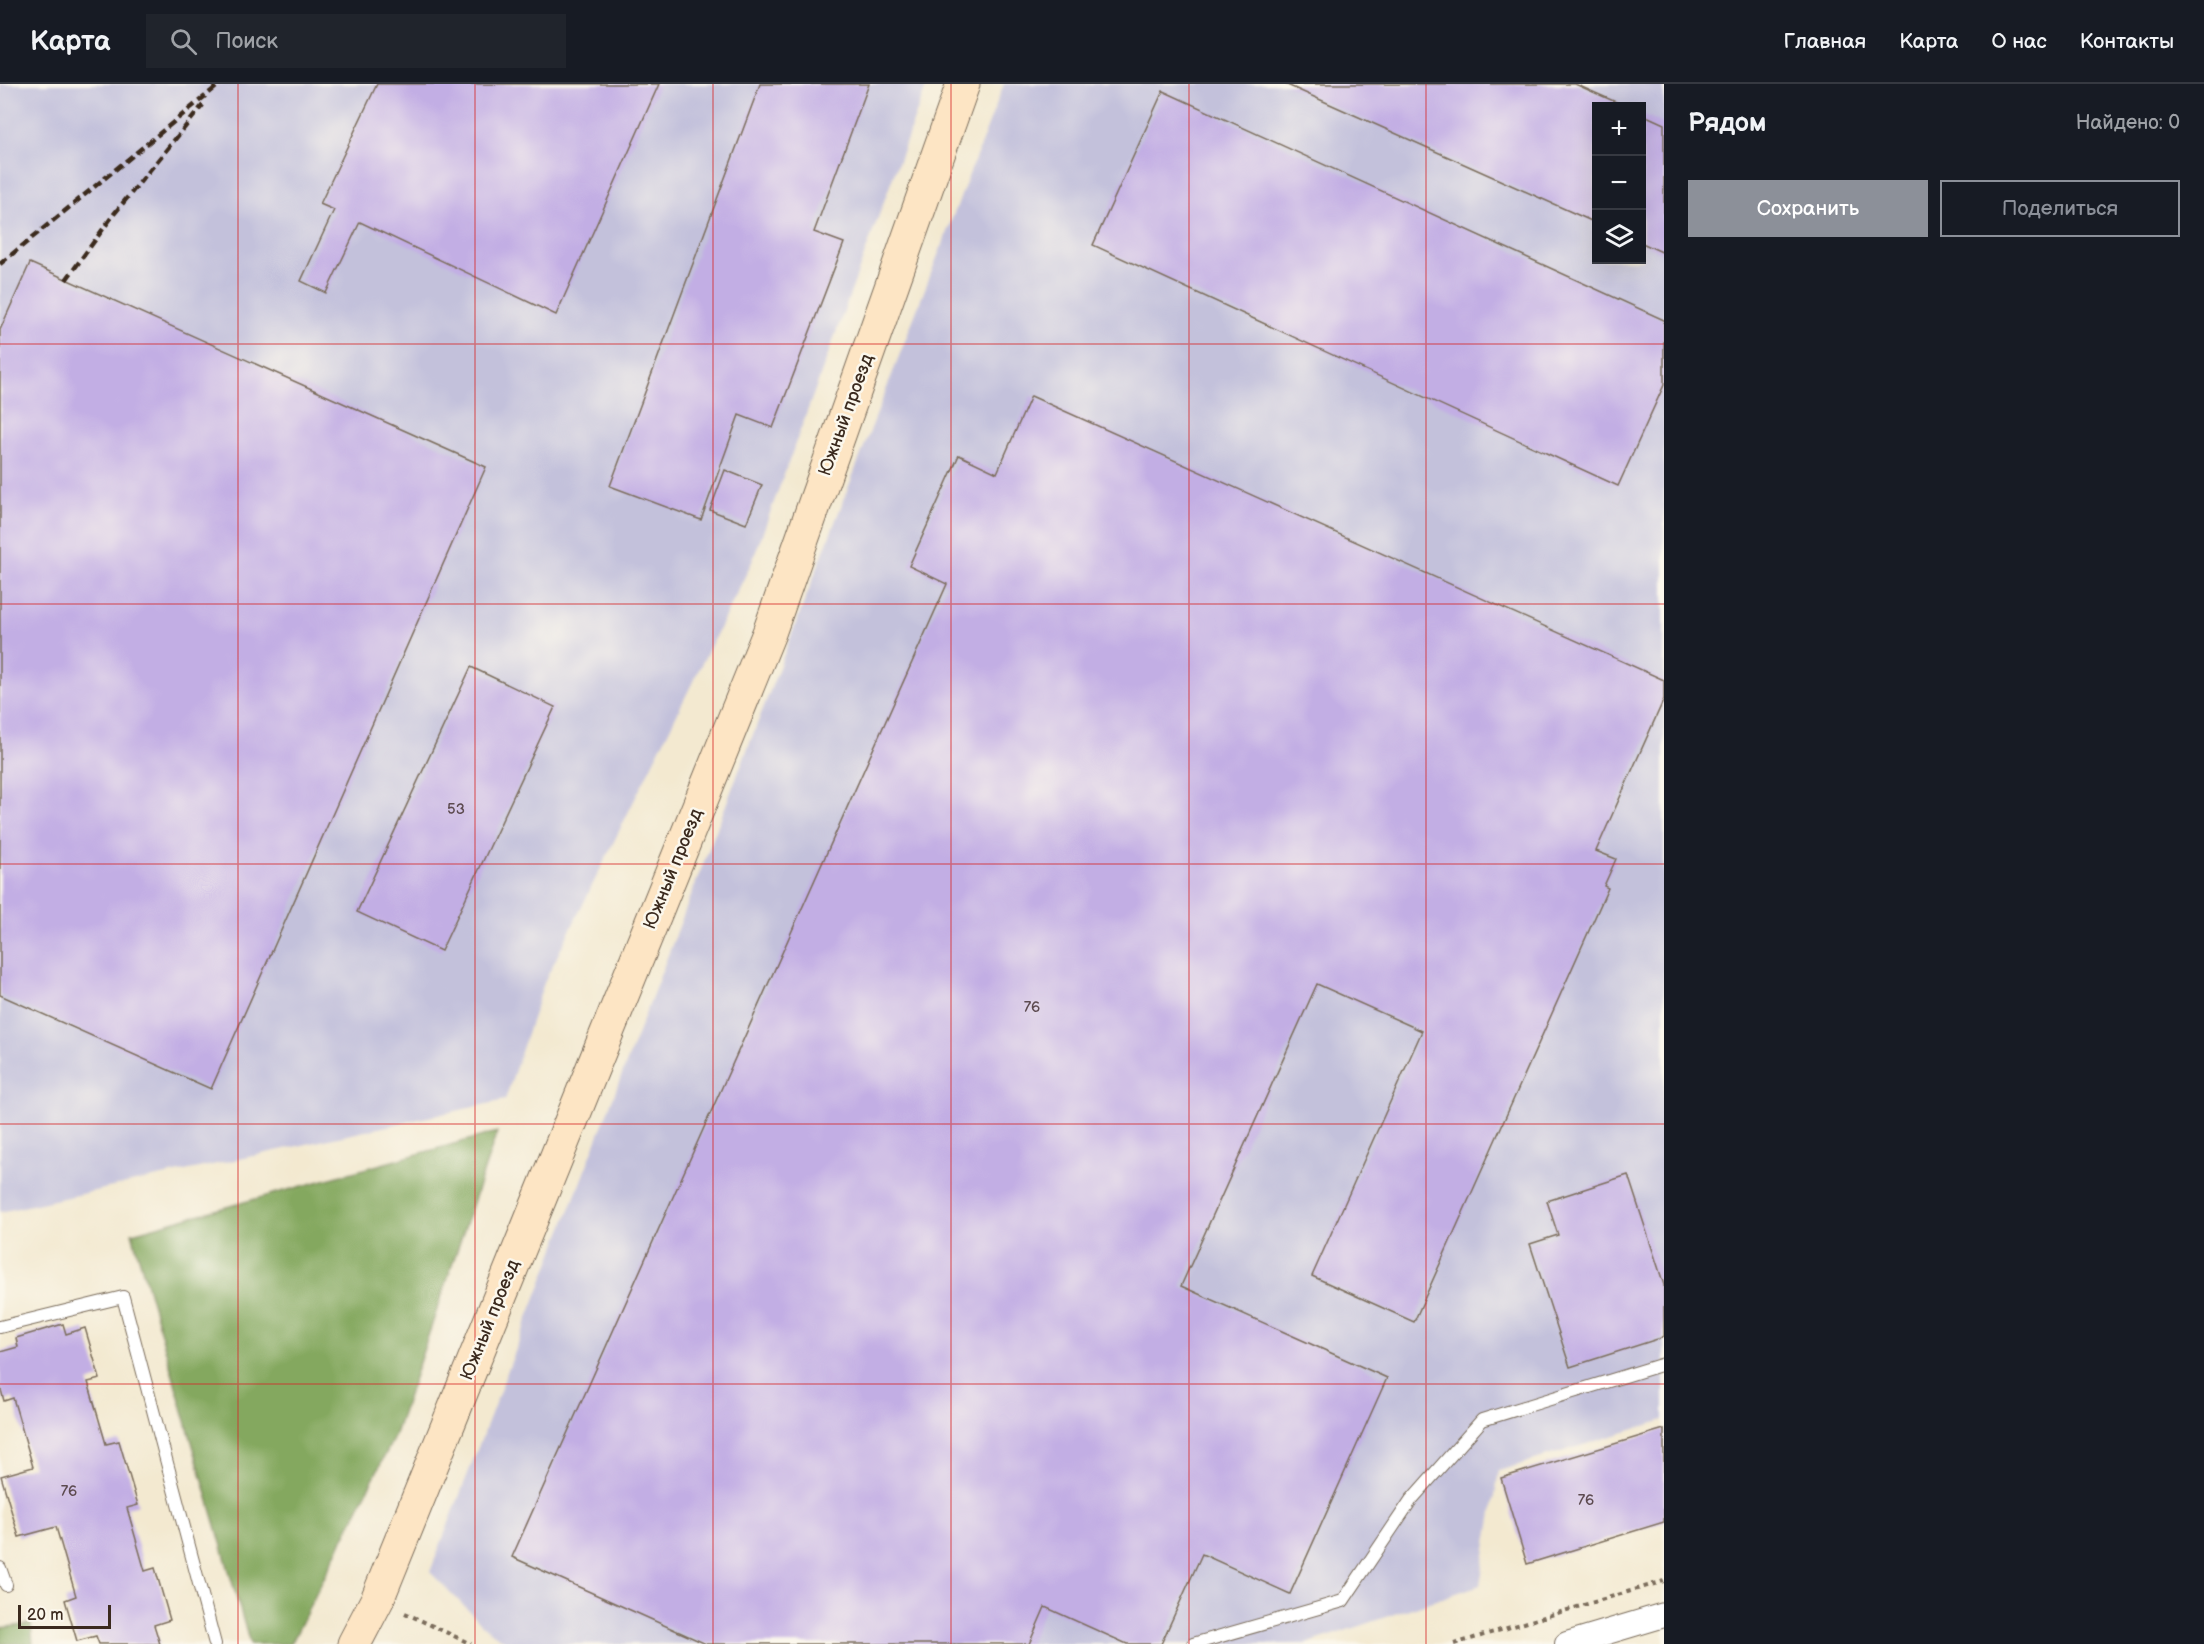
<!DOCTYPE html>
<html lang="ru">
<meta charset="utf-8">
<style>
:root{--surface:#171b24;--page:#20242c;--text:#f1f3f6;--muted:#9ea1a6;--line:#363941;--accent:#8c9099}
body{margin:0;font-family:"Balsamiq Sans",sans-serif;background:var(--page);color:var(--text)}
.controls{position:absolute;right:18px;top:18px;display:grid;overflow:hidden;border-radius:0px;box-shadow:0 6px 24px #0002}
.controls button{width:54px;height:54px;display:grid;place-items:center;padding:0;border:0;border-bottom:2px solid var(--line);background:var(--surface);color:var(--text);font:30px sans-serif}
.scale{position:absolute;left:18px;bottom:15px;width:93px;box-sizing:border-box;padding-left:6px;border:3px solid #3b2a1e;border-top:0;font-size:16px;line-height:21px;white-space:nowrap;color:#3b2a1e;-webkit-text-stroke:4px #fbf7ec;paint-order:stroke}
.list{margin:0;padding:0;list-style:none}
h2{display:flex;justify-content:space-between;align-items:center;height:78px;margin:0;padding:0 24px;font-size:26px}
h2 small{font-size:20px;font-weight:400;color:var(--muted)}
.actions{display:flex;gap:12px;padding:18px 24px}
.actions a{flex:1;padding:14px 0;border:2px solid var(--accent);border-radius:0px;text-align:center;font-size:21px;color:var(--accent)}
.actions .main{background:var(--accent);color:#fff}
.icon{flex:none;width:33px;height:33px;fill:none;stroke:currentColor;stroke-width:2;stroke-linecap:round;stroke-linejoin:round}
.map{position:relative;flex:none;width:1664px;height:1560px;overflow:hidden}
header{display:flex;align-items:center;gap:36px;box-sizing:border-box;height:84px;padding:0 30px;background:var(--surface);border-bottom:2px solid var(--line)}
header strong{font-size:28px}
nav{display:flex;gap:33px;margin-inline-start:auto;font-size:21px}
.search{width:420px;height:54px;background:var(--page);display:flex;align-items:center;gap:15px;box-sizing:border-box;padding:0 21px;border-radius:0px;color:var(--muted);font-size:22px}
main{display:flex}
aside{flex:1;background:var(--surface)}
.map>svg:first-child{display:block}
</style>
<header>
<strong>Карта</strong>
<div class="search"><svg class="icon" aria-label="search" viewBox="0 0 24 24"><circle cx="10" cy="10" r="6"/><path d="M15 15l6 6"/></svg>Поиск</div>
<nav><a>Главная</a><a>Карта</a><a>О нас</a><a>Контакты</a></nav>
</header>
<main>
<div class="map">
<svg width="1664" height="1560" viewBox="0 0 1664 1560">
<rect width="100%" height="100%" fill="#fbf7ec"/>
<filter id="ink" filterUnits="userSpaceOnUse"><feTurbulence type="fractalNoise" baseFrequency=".0167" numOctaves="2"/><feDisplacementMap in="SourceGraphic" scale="12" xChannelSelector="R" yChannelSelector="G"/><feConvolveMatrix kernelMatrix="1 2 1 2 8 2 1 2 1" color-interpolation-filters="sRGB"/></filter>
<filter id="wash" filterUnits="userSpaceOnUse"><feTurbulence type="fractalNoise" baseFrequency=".008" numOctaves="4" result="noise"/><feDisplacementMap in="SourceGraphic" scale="24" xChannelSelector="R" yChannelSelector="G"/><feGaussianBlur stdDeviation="1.35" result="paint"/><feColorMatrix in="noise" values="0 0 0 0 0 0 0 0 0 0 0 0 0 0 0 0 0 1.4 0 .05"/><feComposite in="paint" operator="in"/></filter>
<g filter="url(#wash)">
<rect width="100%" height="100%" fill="#f3e9d0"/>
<g fill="#c3c1db" fill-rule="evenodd">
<path d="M 0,0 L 927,0 L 752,478 L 544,899 L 505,1016 L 0,1128 Z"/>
<path d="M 1004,0 L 1664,0 L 1664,1336 L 1499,1387 L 1480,1501 L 1306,1560 L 509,1560 L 487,1545 L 430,1488 ZM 1596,22 L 1642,22 L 1642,176 L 1596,176 Z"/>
</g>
<g fill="#84a85e" stroke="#60693e" stroke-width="1.5">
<path d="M 497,1048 L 394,1353 L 291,1560 L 250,1560 L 132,1149 Z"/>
<path d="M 31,1540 L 33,1560 L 0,1560 L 0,1544 Z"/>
</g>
<g id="blocks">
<g fill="#c2aee4">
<path d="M 377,0 L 659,0 L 556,231 L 360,138 L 326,209 L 301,197 L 334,126 L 320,120 Z"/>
<path d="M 760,0 L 869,0 L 814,148 L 844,159 L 773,344 L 739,331 L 701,436 L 610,402 Z"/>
<path d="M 1285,0 L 1575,0 L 1625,22 L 1596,22 L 1596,139 Z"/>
<path d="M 1163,7 L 1664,236 L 1664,301 L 1618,402 L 1093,161 Z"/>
<path d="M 1642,30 L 1664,40 L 1664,169 L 1642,159 Z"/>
<path d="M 30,179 L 486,383 L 211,1005 L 0,911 L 0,246 Z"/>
<path d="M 1031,312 L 1664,596 L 1664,615 L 1596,767 L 1616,775 L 1604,802 L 1608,804 L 1414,1238 L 1312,1192 L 1422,947 L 1317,900 L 1181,1202 L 1387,1294 L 1290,1510 L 1202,1470 L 1161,1560 L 1127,1560 L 1045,1523 L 1029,1560 L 706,1560 L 512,1473 L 947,500 L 909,482 L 959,371 L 997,389 Z"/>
<path d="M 725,386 L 762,401 L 746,440 L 710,426 Z"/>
<path d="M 471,583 L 555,623 L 441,867 L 357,828 Z"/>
<path d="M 1628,1091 L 1664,1201 L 1664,1253 L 1570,1283 L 1530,1160 L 1558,1151 L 1547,1117 Z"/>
<path d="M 63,1240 L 66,1250 L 85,1244 L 100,1295 L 88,1298 L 106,1360 L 119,1357 L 138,1421 L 127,1424 L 145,1487 L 155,1484 L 170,1536 L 154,1541 L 160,1560 L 99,1560 L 96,1552 L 77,1557 L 65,1516 L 76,1512 L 56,1443 L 19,1453 L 1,1392 L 33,1383 L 13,1314 L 4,1317 L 0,1302 L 0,1268 L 18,1263 L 16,1254 Z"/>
<path d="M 1664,1345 L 1664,1438 L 1527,1480 L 1501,1394 Z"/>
</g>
</g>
</g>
<g filter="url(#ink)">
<use href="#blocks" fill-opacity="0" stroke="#7b6d5c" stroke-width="1.5"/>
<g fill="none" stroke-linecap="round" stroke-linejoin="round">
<defs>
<g id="lane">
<path d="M 0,1243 L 123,1213 L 215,1560"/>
<path d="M 0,1484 L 6,1501"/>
<path d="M 1193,1560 L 1343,1517 L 1411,1416 L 1482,1336 L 1664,1280"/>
</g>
<path id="street" d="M 1567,1560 L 1664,1531"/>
<path id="secondary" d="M 354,1560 L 377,1516 L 769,549 L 963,0"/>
</defs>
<use href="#lane" stroke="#7b6d5c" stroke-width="14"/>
<use href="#street" stroke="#7b6d5c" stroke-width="26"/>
<use href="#secondary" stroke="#7b6d5c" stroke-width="35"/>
<g stroke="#7b6d5c" stroke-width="4" stroke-dasharray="4.5 4.5" stroke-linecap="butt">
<path d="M 405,1529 L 471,1560"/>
<path d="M 1454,1560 L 1664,1497"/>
</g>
<use href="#lane" stroke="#fff" stroke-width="12"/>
<use href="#street" stroke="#fff" stroke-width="24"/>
<use href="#secondary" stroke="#fde5c4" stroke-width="33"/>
<g stroke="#3b2a1e" stroke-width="4.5" stroke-dasharray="9 4.5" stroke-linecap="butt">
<path d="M 0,180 L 220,0"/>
<path d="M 66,196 L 114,130 L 203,21"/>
</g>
</g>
</g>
<path fill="none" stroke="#d62828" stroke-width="1.5" stroke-opacity="0.55" d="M 238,0 L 238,1560M 475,0 L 475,1560M 713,0 L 713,1560M 951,0 L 951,1560M 1189,0 L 1189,1560M 1426,0 L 1426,1560M 0,260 L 1664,260M 0,520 L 1664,520M 0,780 L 1664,780M 0,1040 L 1664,1040M 0,1300 L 1664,1300"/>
<g text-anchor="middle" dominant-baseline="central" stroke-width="5" stroke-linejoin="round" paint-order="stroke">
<g font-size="15" fill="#5d4b50">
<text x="456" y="725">53</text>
<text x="1032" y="923">76</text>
<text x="69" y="1407">76</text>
<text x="1586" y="1416">76</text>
</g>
<g font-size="18" fill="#3b2a1e" stroke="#fbf7ec">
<text transform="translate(846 331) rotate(-70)">Южный проезд</text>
<text transform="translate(673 785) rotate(-68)">Южный проезд</text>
<text transform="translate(490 1236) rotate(-68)">Южный проезд</text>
</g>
</g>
</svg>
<div class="controls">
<button>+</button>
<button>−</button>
<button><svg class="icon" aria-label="layers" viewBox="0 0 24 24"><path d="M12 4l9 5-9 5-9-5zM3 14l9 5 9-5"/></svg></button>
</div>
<div class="scale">20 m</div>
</div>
<aside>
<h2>Рядом<small>Найдено: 0</small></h2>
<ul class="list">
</ul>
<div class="actions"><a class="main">Сохранить</a><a>Поделиться</a></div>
</aside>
</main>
